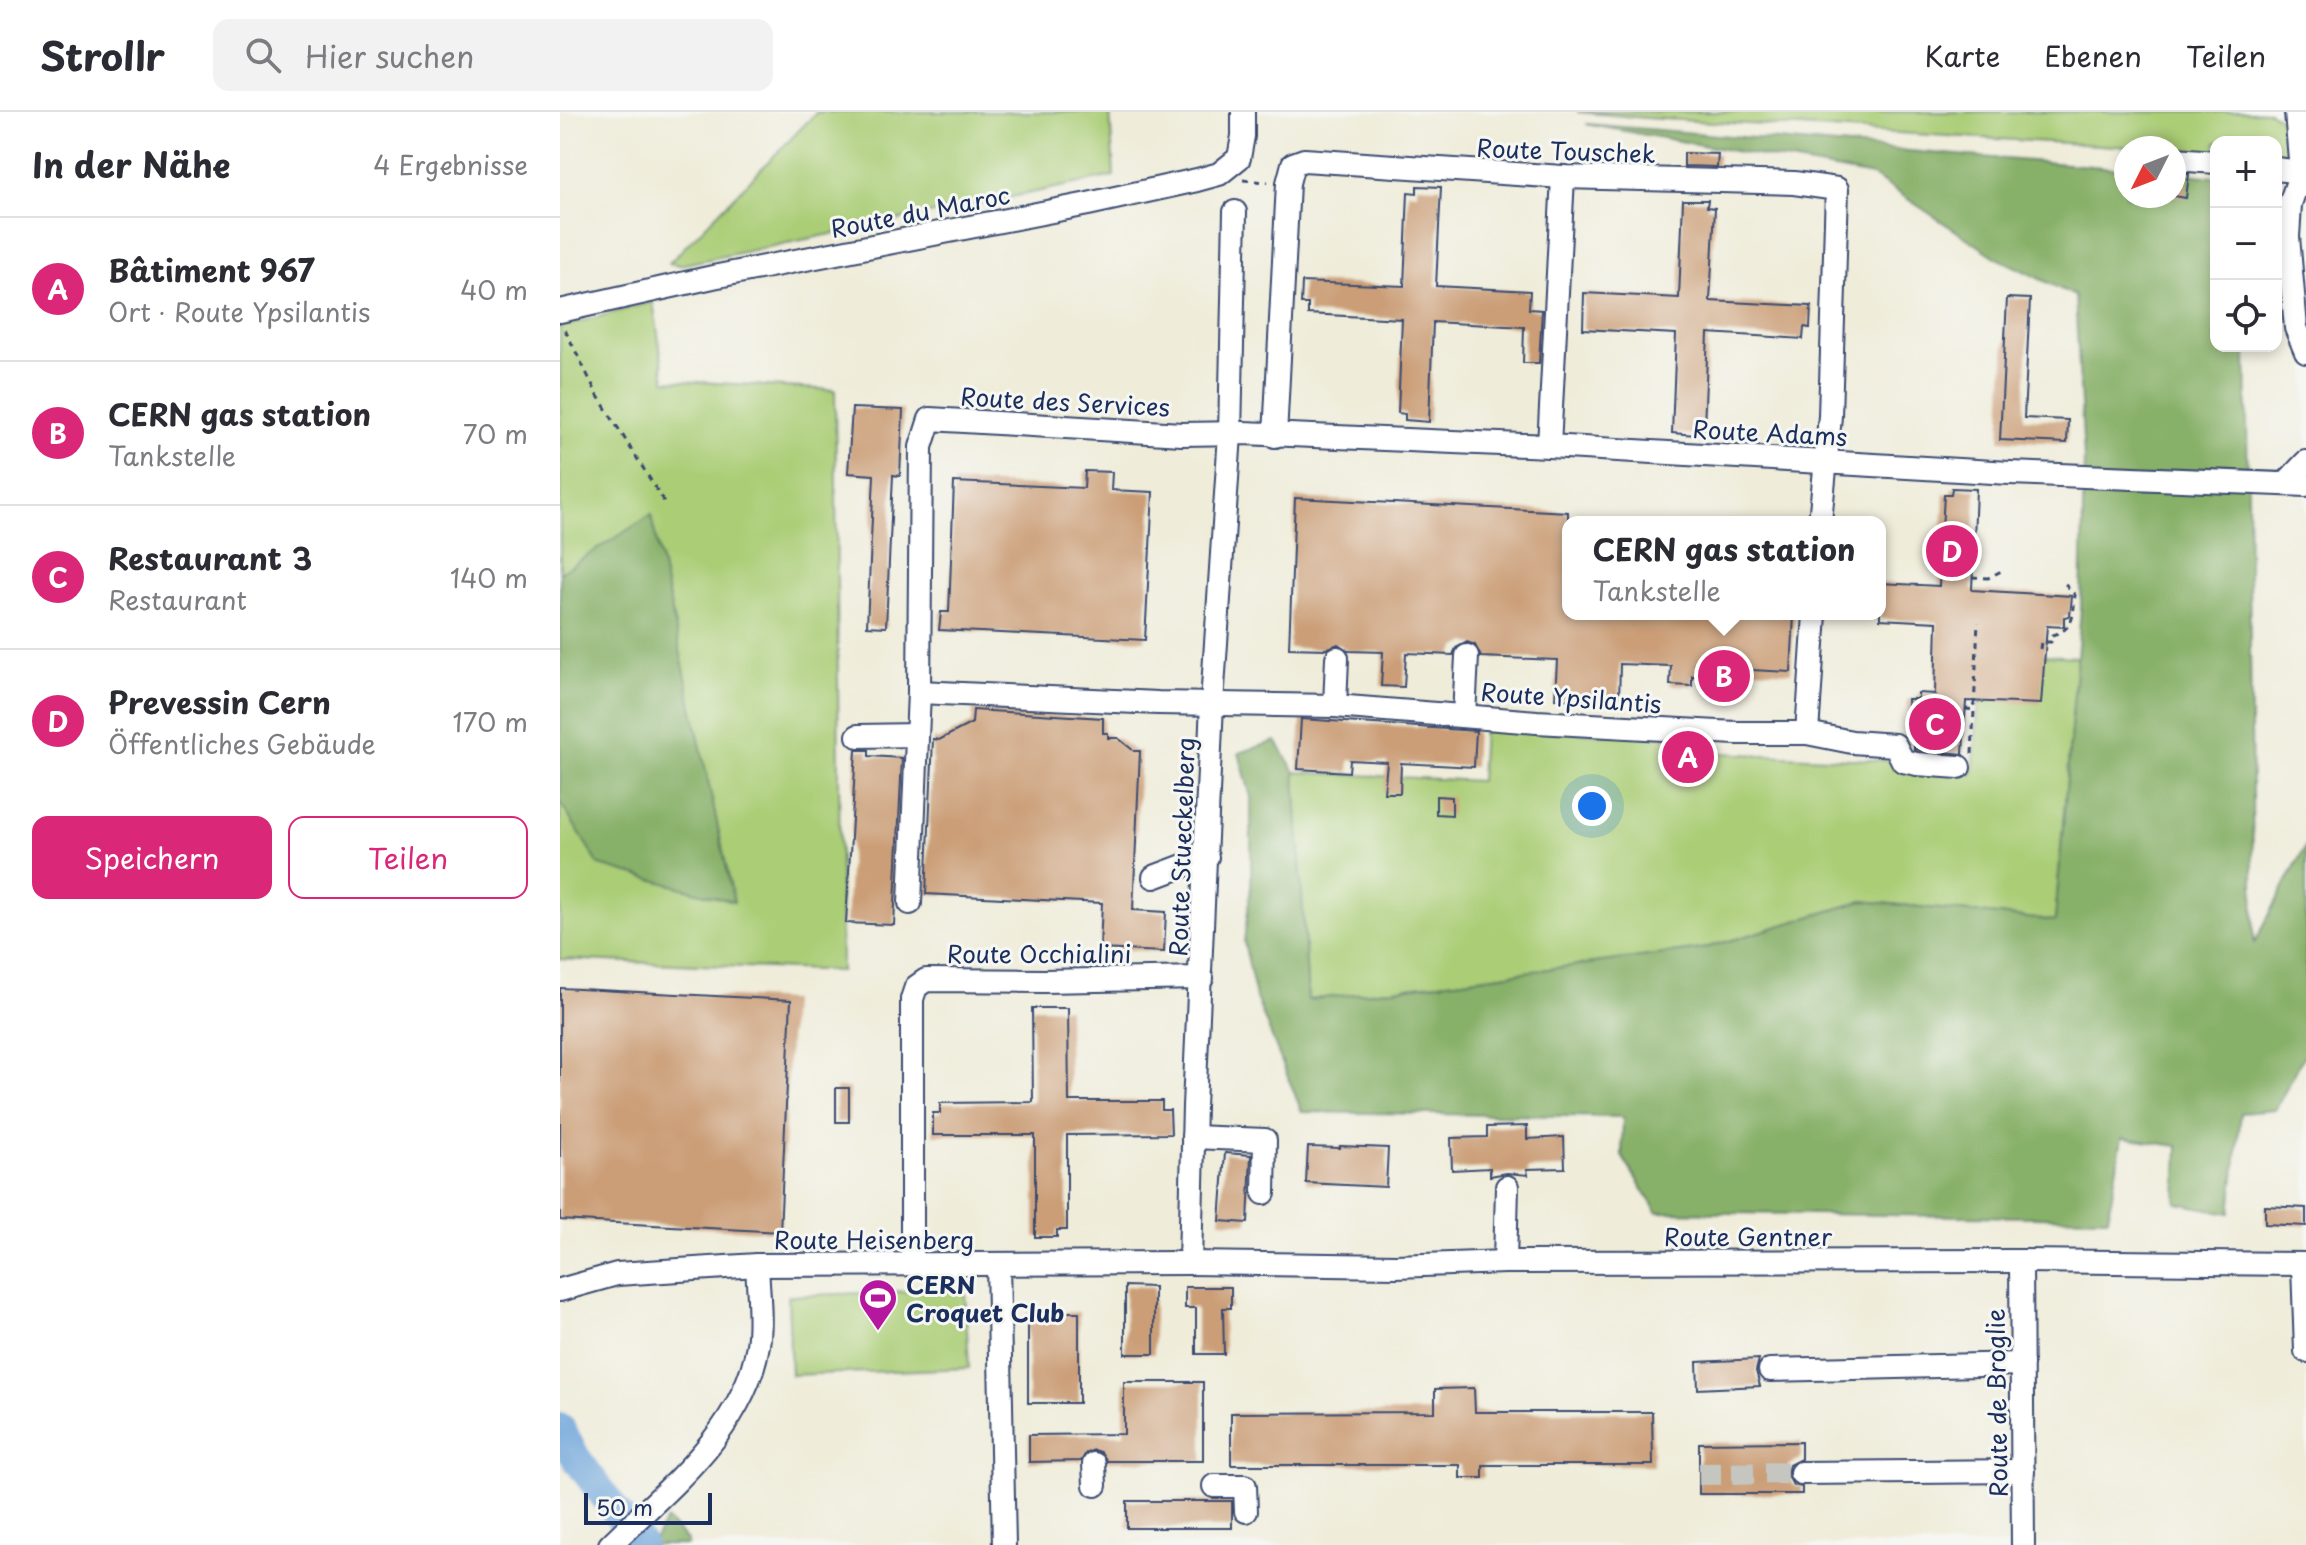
<!DOCTYPE html>
<html lang="de">
<meta charset="utf-8">
<style>
:root{--surface:#fff;--page:#f2f2f3;--text:#2b2b33;--muted:#7c7c81;--line:#e1e1e2;--accent:#db2777}
body{margin:0;font-family:"Playpen Sans",sans-serif;background:var(--page);color:var(--text)}
.controls{position:absolute;right:24px;top:24px;display:grid;overflow:hidden;border-radius:16px;box-shadow:0 4px 12px #0003}
.controls button{width:72px;height:72px;display:grid;place-items:center;padding:0;border:0;border-bottom:2px solid var(--line);background:var(--surface);color:var(--text);font:40px sans-serif}
.compass{position:absolute;left:1554px;top:24px;width:72px;height:72px;border-radius:50%;background:var(--surface);box-shadow:0 4px 12px #0003;rotate:228deg}
.scale{position:absolute;left:24px;bottom:20px;width:128px;box-sizing:border-box;padding-left:8px;border:4px solid #1b2f5e;border-top:0;font-size:22px;line-height:28px;white-space:nowrap;color:#1b2f5e;-webkit-text-stroke:6px #f6f6f2;paint-order:stroke}
.you{position:absolute;left:1032px;top:694px;width:28px;height:28px;margin:-20px;border:6px solid #fff;border-radius:50%;background:#1a73e8;box-shadow:0 0 0 12px #1a73e833}
.badge{display:grid;place-items:center;width:52px;height:52px;border-radius:50%;background:var(--accent);color:#fff;font-size:26px;font-weight:700}
.pin{position:absolute;translate:-50% -50%;border:4px solid #fff;box-shadow:0 2px 8px #0006}
.popup{position:absolute;left:1002px;top:404px;width:324px;height:104px;box-sizing:border-box;display:grid;place-content:center;border-radius:16px;background:var(--surface);filter:drop-shadow(0 2px 6px #0005);font-size:26px;white-space:nowrap;color:var(--muted)}
.popup b{font-size:30px;color:var(--text)}
.popup::after{content:'';position:absolute;left:50%;top:100%;margin-left:-16px;border:16px solid transparent;border-top-color:var(--surface)}
.list{margin:0;padding:0;list-style:none}
h2{display:flex;justify-content:space-between;align-items:center;height:104px;margin:0;padding:0 32px;font-size:34px}
h2 small{font-size:26px;font-weight:400;color:var(--muted)}
.list li{display:grid;grid-template-columns:52px 1fr auto;gap:24px;align-items:center;box-sizing:border-box;height:144px;padding:0 32px;border-top:2px solid var(--line)}
.list b{display:block;font-size:30px;white-space:nowrap}
.list p{margin:0;font-size:26px;white-space:nowrap;color:var(--muted)}
.list em{font-size:26px;font-style:normal;color:var(--muted)}
.actions{display:flex;gap:16px;padding:24px 32px}
.actions a{flex:1;padding:18px 0;border:2px solid var(--accent);border-radius:16px;text-align:center;font-size:28px;color:var(--accent)}
.actions .main{background:var(--accent);color:#fff}
.icon{flex:none;width:44px;height:44px;fill:none;stroke:currentColor;stroke-width:2;stroke-linecap:round;stroke-linejoin:round}
.map{position:relative;flex:none;width:1746px;height:1433px;overflow:hidden}
header{display:flex;align-items:center;gap:48px;box-sizing:border-box;height:112px;padding:0 40px;background:var(--surface);border-bottom:2px solid var(--line)}
header strong{font-size:38px}
nav{display:flex;gap:44px;margin-inline-start:auto;font-size:28px}
.search{width:560px;height:72px;background:var(--page);display:flex;align-items:center;gap:20px;box-sizing:border-box;padding:0 28px;border-radius:16px;color:var(--muted);font-size:30px}
main{display:flex}
aside{flex:1;background:var(--surface)}
.map>svg:first-child{display:block}
</style>
<header>
<strong>Strollr</strong>
<div class="search"><svg class="icon" aria-label="search" viewBox="0 0 24 24"><circle cx="10" cy="10" r="6"/><path d="M15 15l6 6"/></svg>Hier suchen</div>
<nav><a>Karte</a><a>Ebenen</a><a>Teilen</a></nav>
</header>
<main>
<aside>
<h2>In der Nähe<small>4 Ergebnisse</small></h2>
<ul class="list">
<li><span class="badge">A</span><div><b>Bâtiment 967</b><p>Ort · Route Ypsilantis</p></div><em>40 m</em></li>
<li><span class="badge">B</span><div><b>CERN gas station</b><p>Tankstelle</p></div><em>70 m</em></li>
<li><span class="badge">C</span><div><b>Restaurant 3</b><p>Restaurant</p></div><em>140 m</em></li>
<li><span class="badge">D</span><div><b>Prevessin Cern</b><p>Öffentliches Gebäude</p></div><em>170 m</em></li>
</ul>
<div class="actions"><a class="main">Speichern</a><a>Teilen</a></div>
</aside>
<div class="map">
<svg width="1746" height="1433" viewBox="0 0 1746 1433">
<rect width="100%" height="100%" fill="#f6f6f2"/>
<filter id="ink" filterUnits="userSpaceOnUse"><feTurbulence type="fractalNoise" baseFrequency=".0125" numOctaves="2"/><feDisplacementMap in="SourceGraphic" scale="16" xChannelSelector="R" yChannelSelector="G"/><feConvolveMatrix kernelMatrix="1 2 1 2 8 2 1 2 1" color-interpolation-filters="sRGB"/></filter>
<filter id="wash" filterUnits="userSpaceOnUse"><feTurbulence type="fractalNoise" baseFrequency=".006" numOctaves="4" result="noise"/><feDisplacementMap in="SourceGraphic" scale="32" xChannelSelector="R" yChannelSelector="G"/><feGaussianBlur stdDeviation="1.8" result="paint"/><feColorMatrix in="noise" values="0 0 0 0 0 0 0 0 0 0 0 0 0 0 0 0 0 1.4 0 .05"/><feComposite in="paint" operator="in"/></filter>
<g filter="url(#wash)">
<rect width="100%" height="100%" fill="#efecd9"/>
<g fill="#aacd76" stroke="#627e6a" stroke-width="2">
<path d="M 257,0 L 550,0 L 554,64 L 120,153 L 109,151 Z"/>
<path d="M 1017,0 L 1709,0 L 1724,9 L 1729,45 L 1716,44 L 1716,30 L 1656,30 L 1656,40 L 1086,6 Z"/>
<path d="M 93,190 L 105,268 L 275,278 L 281,859 L 0,847 L 0,215 Z"/>
<path d="M 1484,543 L 1517,545 L 1495,809 L 1303,789 L 1142,837 L 748,888 L 735,660 L 920,669 L 923,617 L 1147,626 L 1160,641 L 1336,649 L 1344,658 L 1413,662 L 1419,588 Z"/>
<path d="M 405,1177 L 409,1256 L 231,1263 L 228,1184 Z"/>
</g>
<g fill="#87b067" stroke="#517062" stroke-width="2">
<path d="M 1026,12 L 1566,57 L 1566,84 L 1614,84 L 1614,61 L 1656,65 L 1656,234 L 1686,234 L 1694,832 L 1746,733 L 1746,940 L 1715,998 L 1681,1001 L 1670,1101 L 1616,1091 L 1618,1034 L 1562,1026 L 1548,1106 L 1097,1100 L 1062,1044 L 1063,1005 L 742,1000 L 696,886 L 684,830 L 691,774 L 691,685 L 679,641 L 716,629 L 735,660 L 748,888 L 1142,837 L 1303,789 L 1495,809 L 1521,497 L 1524,346 L 1515,184 L 1437,146 L 1313,64 Z"/>
<path d="M 91,403 L 174,790 L 39,753 L 0,690 L 0,461 Z"/>
<path d="M 106,1408 L 128,1429 L 128,1433 L 91,1433 Z"/>
</g>
<g fill="none" stroke-linecap="round" stroke-linejoin="round">
<path stroke="#6aa3da" stroke-width="30" d="M 0,1316 L 16,1346 L 81,1433"/>
</g>
<g id="blocks">
<g fill="#cb9e77">
<path d="M 1124,41 L 1158,42 L 1157,55 L 1124,54 Z"/>
<path d="M 1614,61 L 1629,62 L 1626,86 L 1614,84 Z"/>
<path d="M 857,74 L 881,75 L 876,174 L 970,179 L 969,197 L 982,198 L 979,251 L 963,251 L 964,215 L 873,210 L 869,310 L 845,308 L 845,302 L 838,301 L 842,207 L 748,202 L 748,192 L 741,192 L 742,170 L 844,174 L 848,80 L 857,81 Z"/>
<path d="M 1123,88 L 1148,88 L 1147,95 L 1155,96 L 1150,189 L 1251,194 L 1250,216 L 1244,215 L 1243,227 L 1148,221 L 1144,316 L 1137,315 L 1136,323 L 1112,321 L 1116,222 L 1023,217 L 1024,181 L 1119,186 Z"/>
<path d="M 1447,186 L 1470,187 L 1464,306 L 1508,308 L 1507,331 L 1440,328 Z"/>
<path d="M 292,296 L 343,298 L 340,364 L 333,363 L 326,515 L 307,514 L 314,363 L 288,361 Z"/>
<path d="M 525,359 L 552,360 L 551,378 L 593,380 L 585,528 L 379,518 L 381,500 L 389,500 L 394,370 L 524,376 Z"/>
<path d="M 1392,376 L 1416,377 L 1412,478 L 1512,484 L 1510,504 L 1504,505 L 1504,515 L 1487,514 L 1481,592 L 1406,589 L 1403,642 L 1354,637 L 1354,625 L 1348,625 L 1347,587 L 1358,587 L 1358,581 L 1375,582 L 1377,510 L 1320,507 L 1320,471 L 1379,474 L 1384,382 L 1391,382 Z"/>
<path d="M 735,386 L 1008,400 L 1008,502 L 1234,502 L 1231,560 L 1173,557 L 1173,565 L 1132,564 L 1132,574 L 1110,573 L 1111,554 L 1060,552 L 1059,590 L 995,587 L 997,548 L 921,545 L 915,533 L 907,530 L 896,536 L 893,543 L 846,541 L 844,575 L 821,574 L 823,540 L 789,539 L 778,532 L 766,537 L 729,536 Z"/>
<path d="M 413,598 L 543,606 L 543,621 L 548,621 L 548,626 L 558,626 L 574,639 L 580,639 L 573,798 L 606,800 L 604,840 L 540,837 L 542,791 L 366,782 L 373,627 L 379,628 L 412,611 Z"/>
<path d="M 741,607 L 916,619 L 914,655 L 841,651 L 840,681 L 824,681 L 827,650 L 790,648 L 789,660 L 738,657 Z"/>
<path d="M 296,638 L 309,638 L 309,644 L 342,646 L 334,813 L 286,811 Z"/>
<path d="M 876,684 L 892,685 L 892,703 L 876,702 Z"/>
<path d="M 0,876 L 231,888 L 220,1120 L 0,1108 Z"/>
<path d="M 472,896 L 508,896 L 509,989 L 602,989 L 602,998 L 610,998 L 611,1022 L 507,1023 L 507,1118 L 497,1118 L 497,1125 L 475,1125 L 475,1023 L 373,1023 L 373,1001 L 380,1001 L 380,991 L 473,990 Z"/>
<rect x="276" y="976" width="13" height="34"/>
<path d="M 967,1014 L 967,1027 L 1004,1025 L 1005,1056 L 967,1057 L 968,1063 L 947,1061 L 930,1064 L 930,1056 L 892,1058 L 891,1026 L 927,1025 L 927,1015 Z"/>
<path d="M 780,1034 L 828,1036 L 826,1075 L 746,1071 L 748,1035 L 780,1036 Z"/>
<path d="M 665,1041 L 691,1043 L 688,1111 L 660,1109 Z"/>
<path d="M 1705,1094 L 1746,1096 L 1746,1114 L 1705,1112 Z"/>
<path d="M 565,1174 L 594,1175 L 594,1242 L 565,1242 Z"/>
<path d="M 625,1175 L 671,1175 L 671,1196 L 663,1196 L 664,1242 L 636,1242 L 636,1196 L 625,1196 Z"/>
<rect x="468" y="1200" width="51" height="91"/>
<path d="M 1199,1247 L 1196,1259 L 1200,1274 L 1138,1277 L 1137,1250 Z"/>
<path d="M 564,1270 L 643,1270 L 643,1349 L 547,1349 L 541,1340 L 534,1338 L 526,1341 L 521,1349 L 469,1350 L 469,1323 L 564,1322 Z"/>
<path d="M 914,1276 L 915,1300 L 1092,1300 L 1093,1353 L 923,1353 L 923,1366 L 900,1366 L 900,1353 L 671,1353 L 671,1301 L 875,1300 L 875,1277 Z"/>
<path d="M 1241,1330 L 1241,1347 L 1229,1353 L 1227,1362 L 1233,1373 L 1242,1375 L 1242,1382 L 1139,1382 L 1139,1331 Z"/>
<rect x="567" y="1389" width="105" height="27"/>
</g>
</g>
</g>
<g filter="url(#ink)">
<use href="#blocks" fill-opacity="0" stroke="#3b4b70" stroke-width="2"/>
<g fill="none" stroke-linecap="round" stroke-linejoin="round">
<path stroke="#c5c6c0" stroke-width="22" stroke-dasharray="22 11" stroke-linecap="butt" d="M 1139,1362 L 1241,1361"/>
<defs>
<g id="minor">
<path d="M 1736,0 L 1741,60 L 1730,92 L 1728,125 L 1736,216 L 1746,240"/>
<path d="M 1614,47 L 1656,50"/>
<path d="M 1716,57 L 1741,60"/>
<path d="M 0,199 L 153,165 L 528,92 L 637,68 L 659,62 L 679,46 L 683,24 L 683,0"/>
<path d="M 715,324 L 728,71 L 733,52 L 744,48 L 1003,65 L 1234,71 L 1277,77 L 1270,304 L 1260,410"/>
<path d="M 989,334 L 1003,65"/>
<path d="M 1726,371 L 1746,350"/>
<path d="M 359,580 L 598,591 L 775,594 L 977,610 L 1176,621 L 1247,621 L 1255,502"/>
<path d="M 775,594 L 777,546"/>
<path d="M 904,604 L 907,544"/>
<path d="M 1247,621 L 1292,630 L 1335,633 L 1343,649 L 1357,652 L 1399,655"/>
<path d="M 298,624 L 357,623"/>
<path d="M 594,765 L 647,745"/>
<path d="M 350,791 L 359,580 L 361,335 L 370,307 L 622,322 L 683,321 L 989,334 L 1450,361 L 1746,373"/>
<path d="M 633,1025 L 705,1028 L 704,1081"/>
<path d="M 1461,1149 L 1463,1433"/>
<path d="M 945,1150 L 947,1075"/>
<path d="M 630,1151 L 634,994 L 652,591 L 670,322 L 675,100"/>
<path d="M 352,1152 L 352,887 L 356,875 L 366,868 L 484,869 L 642,866"/>
<path d="M 438,1152 L 444,1433"/>
<path d="M 1743,1153 L 1746,1239"/>
<path d="M 0,1178 L 57,1162 L 197,1153 L 630,1151 L 836,1154 L 945,1150 L 1461,1149 L 1746,1152"/>
<path d="M 1210,1258 L 1462,1252"/>
<path d="M 534,1352 L 535,1373"/>
<path d="M 1241,1361 L 1463,1359"/>
<path d="M 654,1374 L 685,1374 L 686,1399"/>
<path d="M 50,1433 C 108,1376 184,1318 198,1233 C 202,1208 198,1178 197,1153"/>
</g>
</defs>
<use href="#minor" stroke="#3b4b70" stroke-width="26"/>
<g stroke="#3b4b70" stroke-width="3" stroke-dasharray="6 6" stroke-linecap="butt">
<path d="M 683,68 L 708,70"/>
<path d="M 5,218 L 38,284 L 105,391"/>
<path d="M 1412,465 L 1428,466 L 1445,457"/>
<path d="M 1480,537 L 1481,530 L 1491,530 L 1492,523 C 1515,517 1513,503 1515,483 L 1502,468"/>
<path d="M 1405,597 L 1415,598"/>
<path d="M 1412,642 L 1418,510"/>
</g>
<use href="#minor" stroke="#fff" stroke-width="22"/>
</g>
</g>
<defs>
<symbol id="stadium-pin" viewBox="-11 -11 22 30"><path d="M0 17L-7.5 6A9.5 9.5 0 1 1 7.5 6Z" fill="#b5179e" stroke="#f6f6f2"/><path d="M0-5a6.5 5 0 1 0 0 10a6.5 5 0 1 0 0-10ZM-3.5-1.8h7v3.6h-7Z" fill="#fff"/></symbol>
</defs>
<g fill-rule="evenodd">
<use href="#stadium-pin" x="296" y="1164" width="44" height="60"/>
</g>
<g text-anchor="middle" dominant-baseline="central" stroke-width="6" stroke-linejoin="round" paint-order="stroke">
<g font-size="24" fill="#1b2f5e" stroke="#f6f6f2">
<text transform="translate(1006 38) rotate(2)">Route Touschek</text>
<text transform="translate(360 99) rotate(-11)">Route du Maroc</text>
<text transform="translate(505 289) rotate(3)">Route des Services</text>
<text transform="translate(1210 320) rotate(3)">Route Adams</text>
<text transform="translate(1011 585) rotate(4)">Route Ypsilantis</text>
<text transform="translate(621 735) rotate(-88)">Route Stueckelberg</text>
<text x="479" y="841">Route Occhialini</text>
<text x="1188" y="1124">Route Gentner</text>
<text x="314" y="1127">Route Heisenberg</text>
<text transform="translate(1436 1291) rotate(-91)">Route de Broglie</text>
</g>
<g font-size="24" font-weight="bold" fill="#1b2f5e" stroke="#f6f6f2" text-anchor="start">
<text x="346" y="1172">CERN<tspan x="346" dy="28">Croquet Club</tspan></text>
</g>
</g>
</svg>
<div class="controls">
<button>+</button>
<button>−</button>
<button><svg class="icon" aria-label="locate" viewBox="0 0 24 24"><circle cx="12" cy="12" r="6"/><path d="M12 2v4M12 18v4M2 12h4M18 12h4"/></svg></button>
</div>
<svg class="compass" viewBox="-18 -18 36 36"><path d="M0-13l5 13h-10z" fill="#e53935"/><path d="M0 13l5-13h-10z" fill="#7c7c81"/></svg>
<div class="scale">50 m</div>
<div class="you"></div>
<div class="pin badge" style="left:1128px;top:645px">A</div>
<div class="pin badge" style="left:1164px;top:564px">B</div>
<div class="popup"><b>CERN gas station</b>Tankstelle</div>
<div class="pin badge" style="left:1375px;top:612px">C</div>
<div class="pin badge" style="left:1392px;top:439px">D</div>
</div>
</main>
